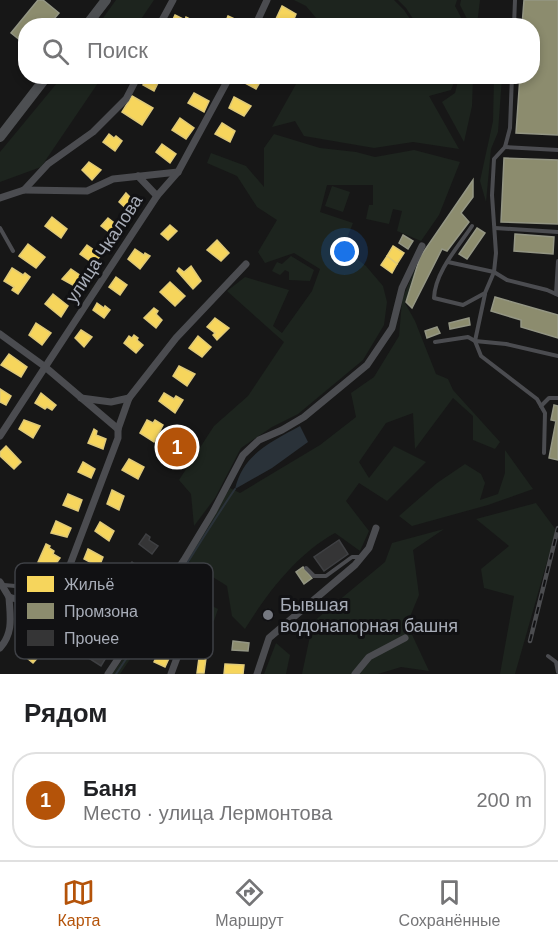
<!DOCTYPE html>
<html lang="ru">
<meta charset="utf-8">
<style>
:root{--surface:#fff;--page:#f6f6f6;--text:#202124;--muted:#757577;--line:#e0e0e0;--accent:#b45309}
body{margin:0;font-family:Arial,sans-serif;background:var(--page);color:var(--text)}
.you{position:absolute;left:345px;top:252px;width:21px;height:21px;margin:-15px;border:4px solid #fff;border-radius:50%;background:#1a73e8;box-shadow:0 0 0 9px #1a73e833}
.badge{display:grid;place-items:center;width:39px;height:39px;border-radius:50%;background:var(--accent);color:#fff;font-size:20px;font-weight:700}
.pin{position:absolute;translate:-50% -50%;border:3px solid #fff;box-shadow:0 2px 6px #0006}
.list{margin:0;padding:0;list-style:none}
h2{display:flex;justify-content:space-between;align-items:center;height:78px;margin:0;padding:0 24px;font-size:26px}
h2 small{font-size:20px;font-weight:400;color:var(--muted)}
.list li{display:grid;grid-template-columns:39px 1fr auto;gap:18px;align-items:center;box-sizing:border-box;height:96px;margin:0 12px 12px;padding:0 12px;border:2px solid var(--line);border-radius:24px}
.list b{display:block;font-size:22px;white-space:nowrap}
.list p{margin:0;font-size:20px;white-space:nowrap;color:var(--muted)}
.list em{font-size:20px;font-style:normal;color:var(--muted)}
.icon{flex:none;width:33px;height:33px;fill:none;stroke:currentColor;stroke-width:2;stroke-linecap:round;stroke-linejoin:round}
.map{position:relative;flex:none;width:558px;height:674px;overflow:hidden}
.search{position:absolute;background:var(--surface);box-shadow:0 3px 9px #0003;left:18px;right:18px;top:18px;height:66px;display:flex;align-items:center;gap:15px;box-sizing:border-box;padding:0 21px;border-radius:24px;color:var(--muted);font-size:22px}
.sheet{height:186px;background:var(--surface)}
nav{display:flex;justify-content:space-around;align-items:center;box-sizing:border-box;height:84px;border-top:2px solid var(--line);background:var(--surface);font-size:16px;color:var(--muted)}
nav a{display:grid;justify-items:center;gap:3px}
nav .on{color:var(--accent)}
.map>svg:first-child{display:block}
</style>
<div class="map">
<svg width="558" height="674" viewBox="0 0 558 674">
<rect width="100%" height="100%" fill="#171717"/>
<g fill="#1d241e">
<path d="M 116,0 L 154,0 L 137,25 L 98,25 Z"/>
<path d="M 294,0 L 394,0 L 404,10 L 414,25 L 322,25 L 306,6 Z"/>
<path d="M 398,0 L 457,0 L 455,6 L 465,25 L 417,25 L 406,8 Z"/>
<path d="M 461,0 L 480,0 L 477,25 L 470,25 L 460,5 Z"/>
<path d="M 62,77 L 102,77 L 41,167 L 0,182 L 0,152 Z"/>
<path d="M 300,77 L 456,77 L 451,90 L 429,96 L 459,149 L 413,142 L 374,148 L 304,136 L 295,121 L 272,127 Z"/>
<path d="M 459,77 L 473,77 L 472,106 L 464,142 L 442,102 L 455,93 Z"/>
<path d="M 494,77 L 502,77 L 498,132 L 491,149 L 486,202 L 480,181 L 493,121 Z"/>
<path d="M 274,134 L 320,148 L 356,152 L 375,157 L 414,150 L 460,162 L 439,215 L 421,241 L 397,231 L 402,211 L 393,209 L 389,224 L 366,219 L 369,205 L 373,205 L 373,185 L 327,185 L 320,212 L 353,223 L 343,248 L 366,266 L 383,286 L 387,302 L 384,325 L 363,360 L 298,414 L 272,427 L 241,448 L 215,498 L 194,526 L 191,494 L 179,480 L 214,426 L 248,396 L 284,342 L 227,291 L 245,277 L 289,290 L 273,326 L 282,333 L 312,291 L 320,269 L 294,253 L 265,263 L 258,252 L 277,220 L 257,207 L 237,176 L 207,163 L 211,153 L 246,166 L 264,187 L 264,148 Z"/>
<path d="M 332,186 L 350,192 L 343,212 L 325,206 Z"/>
<path d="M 291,256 L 314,270 L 310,281 L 289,280 L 289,272 L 285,270 L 280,275 L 272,271 L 277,262 L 282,264 Z"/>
<path d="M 420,257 L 405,303 L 415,321 L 436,374 L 448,379 L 453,390 L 500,442 L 495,449 L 473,440 L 473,416 L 453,398 L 415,449 L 413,413 L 386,423 L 359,462 L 369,478 L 394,446 L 426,462 L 387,501 L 359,483 L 346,501 L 369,531 L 360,551 L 335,533 C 297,554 268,592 245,629 L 232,616 L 227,586 C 214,577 198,570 187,559 L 230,488 L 240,493 L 320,445 L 356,417 L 351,393 L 374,377 L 399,336 L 402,300 Z"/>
<path d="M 505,450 L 533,489 L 488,505 L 412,526 L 399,516 L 437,483 L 465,464 L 481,474 L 485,483 L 480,500 L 498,494 L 505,473 Z"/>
<path d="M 536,503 L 556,530 L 515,674 L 500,674 L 514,596 L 484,588 L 481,569 L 509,546 L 476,519 Z"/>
<path d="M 444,529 L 413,550 L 419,595 L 407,624 L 429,671 L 401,667 L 378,674 L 302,674 L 313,622 L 385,562 L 392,543 Z"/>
<path d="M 183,564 C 193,574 197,585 187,596 L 179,595 L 171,600 L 169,610 L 160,615 L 120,674 L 112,674 L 146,627 Z"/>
<path d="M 196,598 L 218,609 L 214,621 L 190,615 Z"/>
<path d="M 276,643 L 290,655 L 286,674 L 264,674 Z"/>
</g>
<path fill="#2a3239" d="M 300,426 L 308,442 L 272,468 L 235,489 C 243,454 271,442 300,426 Z"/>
<g fill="#f6d55c" stroke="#dfc978" stroke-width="1.5">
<path d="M 282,6 L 296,14 L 291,26 L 276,19 Z"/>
<path d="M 175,15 L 185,20 L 186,17 L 194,21 L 192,26 L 170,26 Z"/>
<path d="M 228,16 L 243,23 L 242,26 L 224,26 Z"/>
<path d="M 147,76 L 152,76 L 159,81 L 154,91 L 143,85 Z"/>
<path d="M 243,76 L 261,76 L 263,77 L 256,89 L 241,81 Z"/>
<path d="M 194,93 L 209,101 L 204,112 L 188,103 Z"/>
<path d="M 132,96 L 153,108 L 142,125 L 122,112 Z"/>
<path d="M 234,97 L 251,106 L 244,116 L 229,108 Z"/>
<path d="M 180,118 L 194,128 L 186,139 L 172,130 Z"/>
<path d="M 222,123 L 235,131 L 230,142 L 215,134 Z"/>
<path d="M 109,134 L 114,138 L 116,136 L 122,141 L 115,151 L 103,142 Z"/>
<path d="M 162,144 L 176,154 L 170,163 L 156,152 Z"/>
<path d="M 89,162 L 101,170 L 92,180 L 82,170 Z"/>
<path d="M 126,193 L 138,205 L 131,213 L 119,202 Z"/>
<path d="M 52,217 L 67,229 L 61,238 L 45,226 Z"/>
<path d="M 108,218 L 121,228 L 114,236 L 101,226 Z"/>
<path d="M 170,225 L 177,231 L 168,240 L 161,234 Z"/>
<path d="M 217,240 L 229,253 L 221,261 L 207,250 Z"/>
<path d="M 28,244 L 45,257 L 36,268 L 19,256 Z"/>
<path d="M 87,245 L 101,255 L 94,264 L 80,254 Z"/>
<path d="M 393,246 L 404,253 L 397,264 L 387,256 Z"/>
<path d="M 135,249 L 144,255 L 145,253 L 150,256 L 140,269 L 128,259 Z"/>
<path d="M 387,256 L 397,264 L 392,273 L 381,265 Z"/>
<path d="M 191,266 L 201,281 L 193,289 L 177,271 L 179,268 L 184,272 Z"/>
<path d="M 12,268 L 23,275 L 25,273 L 30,277 L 18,294 L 12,290 L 14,287 L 4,281 Z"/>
<path d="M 71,269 L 84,278 L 78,288 L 62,279 Z"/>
<path d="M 116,277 L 127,285 L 120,295 L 109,287 Z"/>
<path d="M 170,282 L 185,296 L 175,306 L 160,292 Z"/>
<path d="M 53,294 L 68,306 L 61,317 L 45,304 Z"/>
<path d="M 97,303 L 104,308 L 105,306 L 110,310 L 104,318 L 93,310 Z"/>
<path d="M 154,308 L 158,311 L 156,314 L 162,320 L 156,328 L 144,318 Z"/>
<path d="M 215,318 L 229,328 L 217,340 L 213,335 L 215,333 L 207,327 Z"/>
<path d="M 36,323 L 51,333 L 42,345 L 29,335 Z"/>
<path d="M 81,330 L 92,337 L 84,347 L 75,338 Z"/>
<path d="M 134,335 L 138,338 L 137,340 L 143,345 L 136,353 L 124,343 L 129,336 L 132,338 Z"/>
<path d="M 198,336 L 211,347 L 202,357 L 189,348 Z"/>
<path d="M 9,354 L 27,367 L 21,377 L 1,365 Z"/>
<path d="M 179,366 L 195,374 L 187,386 L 173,376 Z"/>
<path d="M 0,389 L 11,396 L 6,405 L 0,402 Z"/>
<path d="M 41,393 L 56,405 L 52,410 L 47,407 L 45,409 L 35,403 Z"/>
<path d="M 164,393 L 174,399 L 176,396 L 183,400 L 175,413 L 159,401 Z"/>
<path d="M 24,420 L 40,426 L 33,438 L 19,429 Z"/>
<path d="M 147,420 L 153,423 L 155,420 L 163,425 L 154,442 L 140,433 Z"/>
<path d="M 94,429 L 97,431 L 96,435 L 106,439 L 103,449 L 88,443 Z"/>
<path d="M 6,446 L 21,462 L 14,469 L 0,456 L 0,452 Z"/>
<path d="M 129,459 L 144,467 L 138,479 L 122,470 Z"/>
<path d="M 83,462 L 95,469 L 91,478 L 78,472 Z"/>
<path d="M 112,490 L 124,496 L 119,510 L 107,504 Z"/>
<path d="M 68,494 L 82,500 L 78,511 L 63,505 Z"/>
<path d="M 56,521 L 71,528 L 67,537 L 51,533 Z"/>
<path d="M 100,522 L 114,531 L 109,541 L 95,531 Z"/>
<path d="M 46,544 L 50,546 L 49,548 L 54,551 L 53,554 L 60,558 L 55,565 L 49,563 L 47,565 L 38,562 Z"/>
<path d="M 88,549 L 103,557 L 99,567 L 84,559 Z"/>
<path d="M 164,640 L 175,645 L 165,667 L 154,662 Z"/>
<path d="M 30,645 L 41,654 L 33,663 L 22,654 Z"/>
<path d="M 199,658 L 206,658 L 204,673 L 197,673 Z"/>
<path d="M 225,664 L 244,665 L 243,674 L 224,674 Z"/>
</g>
<g fill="#8c8c6e" stroke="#949684" stroke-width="1.5">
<path d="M 38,0 L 43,0 L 59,13 L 48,26 L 26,26 L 26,45 L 11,33 Z"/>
<path d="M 524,0 L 558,0 L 558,135 L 516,133 L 520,76 L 532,76 L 532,26 L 522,26 Z"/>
<path d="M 504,158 L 558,160 L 558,224 L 501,222 Z"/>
<path d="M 473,180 L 473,197 L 461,213 L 469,222 L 447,251 L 442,249 L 412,308 L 406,302 L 420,257 Z"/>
<path d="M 477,228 L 485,233 L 467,259 L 459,254 Z"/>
<path d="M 515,234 L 554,237 L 553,254 L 514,251 Z"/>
<path d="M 403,235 L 413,241 L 408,249 L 399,243 Z"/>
<path d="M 495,297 L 558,315 L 558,338 L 521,327 L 521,320 L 491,311 Z"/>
<path d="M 469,318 L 470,325 L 450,329 L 449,323 Z"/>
<path d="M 437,327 L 440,333 L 427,338 L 425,331 Z"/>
<path d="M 554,405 L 558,406 L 558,460 L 549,458 L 556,421 L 551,420 Z"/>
<path d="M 303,567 L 312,578 L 304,584 L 296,572 Z"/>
<path d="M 233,641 L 249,643 L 248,651 L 232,650 Z"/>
</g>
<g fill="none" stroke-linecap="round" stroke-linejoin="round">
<path stroke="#2a3239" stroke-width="2" d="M 116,674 C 158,613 194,549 235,489"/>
</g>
<g fill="#353536" stroke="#3f4043" stroke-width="1.5">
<path d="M 146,534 L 150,537 L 149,540 L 158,546 L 152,554 L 139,544 Z"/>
<path d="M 339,540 L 348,554 L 324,571 L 314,557 Z"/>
<path d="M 132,562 L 144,571 L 138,580 L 125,571 Z"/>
<circle cx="268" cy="615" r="6"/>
<path d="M 94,647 L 107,656 L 101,666 L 87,657 Z"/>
</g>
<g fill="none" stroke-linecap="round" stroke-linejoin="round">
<g stroke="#4b4c50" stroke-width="4">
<path d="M 514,26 L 515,0"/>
<path d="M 505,147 L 558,150"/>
<path d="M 472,226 C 458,247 435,272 434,298 L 463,305 L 485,293 L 494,272 L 496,253 L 492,195 L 494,159 L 505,147 L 510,128 L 512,76"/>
<path d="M 0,228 L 13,251"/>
<path d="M 495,228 L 558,232"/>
<path d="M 448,262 L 494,272 L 507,280 L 547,290 L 558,295"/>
<path d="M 485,294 L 475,341 L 481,356 L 537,399 L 545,413 L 544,453"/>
<path d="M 556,294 L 558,261"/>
<path d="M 435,342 L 468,337 L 475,341 L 506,344 L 558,356"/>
<path d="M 541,406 L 549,398 L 558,398"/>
<path d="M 306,568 L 314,576 L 326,576 L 352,557 L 360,557"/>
<path d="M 4,585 L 37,588 L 63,578"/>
<path d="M 548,656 L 556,662 L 558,672"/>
</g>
<g stroke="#4b4c50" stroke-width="7">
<path d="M 159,26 L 173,0"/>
<path d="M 255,26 L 267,0"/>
<path d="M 138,176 L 157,196"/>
<path d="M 24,190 L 87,191 L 113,179 L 178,172"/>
<path d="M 0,198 L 24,190 L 48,164 L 93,132 L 126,99 L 138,76"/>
<path d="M 0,334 L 44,366 L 118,429"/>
<path d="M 81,398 L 111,402 L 129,398"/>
<path d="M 0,436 L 157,196 L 178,172 L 230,76"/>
<path d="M 0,582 L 9,597"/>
<path d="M 0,648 C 14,632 10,616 9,597 L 47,608 L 56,605 L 65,578 L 118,438 L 118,429 L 129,398 L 176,338 L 246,264"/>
<path d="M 108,674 L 184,560 L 213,512 L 243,455 L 259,440 L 282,430 L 304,417 L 367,365 L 392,328 L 402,288 L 422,246"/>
<path d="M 171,674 L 181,647"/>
<path d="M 257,674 L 269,638 L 355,565 L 369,548 L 376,528"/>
<path d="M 355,674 L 369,657 L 405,638"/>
</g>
<g stroke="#4d4f52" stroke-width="10">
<path d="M 86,26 L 106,0"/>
<path d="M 0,137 L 47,76"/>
</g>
<defs>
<path id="rail" d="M 530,641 L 558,528"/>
</defs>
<use href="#rail" stroke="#4b4c4f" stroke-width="4.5"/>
<use href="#rail" stroke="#111113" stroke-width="2" stroke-dasharray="7" stroke-linecap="butt"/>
</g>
<circle fill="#757880" stroke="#111113" stroke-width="2" cx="268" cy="615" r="6"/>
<g text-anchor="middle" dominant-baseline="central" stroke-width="6" stroke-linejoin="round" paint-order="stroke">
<g font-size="18" fill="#a8adb8" stroke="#111113">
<text transform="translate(104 249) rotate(-57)">улица Чкалова</text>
</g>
<g font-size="18" fill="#a8adb8" stroke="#111113" text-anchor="start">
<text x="280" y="605">Бывшая<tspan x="280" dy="21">водонапорная башня</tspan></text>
</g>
</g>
<rect x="15" y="563" width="198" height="96" rx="9" fill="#111113" stroke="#3e4045" stroke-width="1.5"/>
<rect x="27" y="576" width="27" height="16" fill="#f6d55c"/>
<rect x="27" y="603" width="27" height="16" fill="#8c8c6e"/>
<rect x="27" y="630" width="27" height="16" fill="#353536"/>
<g font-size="16" fill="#a8adb8">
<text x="64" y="590">Жильё</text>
<text x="64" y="617">Промзона</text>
<text x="64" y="644">Прочее</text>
</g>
</svg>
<div class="you"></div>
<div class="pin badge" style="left:177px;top:447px">1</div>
<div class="search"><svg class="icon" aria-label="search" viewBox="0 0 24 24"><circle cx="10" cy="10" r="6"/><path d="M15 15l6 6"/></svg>Поиск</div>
</div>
<section class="sheet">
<h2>Рядом<small></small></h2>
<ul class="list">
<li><span class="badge">1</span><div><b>Баня</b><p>Место · улица Лермонтова</p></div><em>200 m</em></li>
</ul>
</section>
<nav>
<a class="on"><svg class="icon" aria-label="map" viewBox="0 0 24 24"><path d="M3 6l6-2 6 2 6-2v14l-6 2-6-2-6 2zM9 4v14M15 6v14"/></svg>Карта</a>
<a><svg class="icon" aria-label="directions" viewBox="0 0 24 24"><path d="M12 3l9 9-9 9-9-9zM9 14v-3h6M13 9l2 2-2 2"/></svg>Маршрут</a>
<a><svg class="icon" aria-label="saved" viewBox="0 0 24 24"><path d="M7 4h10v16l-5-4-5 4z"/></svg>Сохранённые</a>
</nav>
